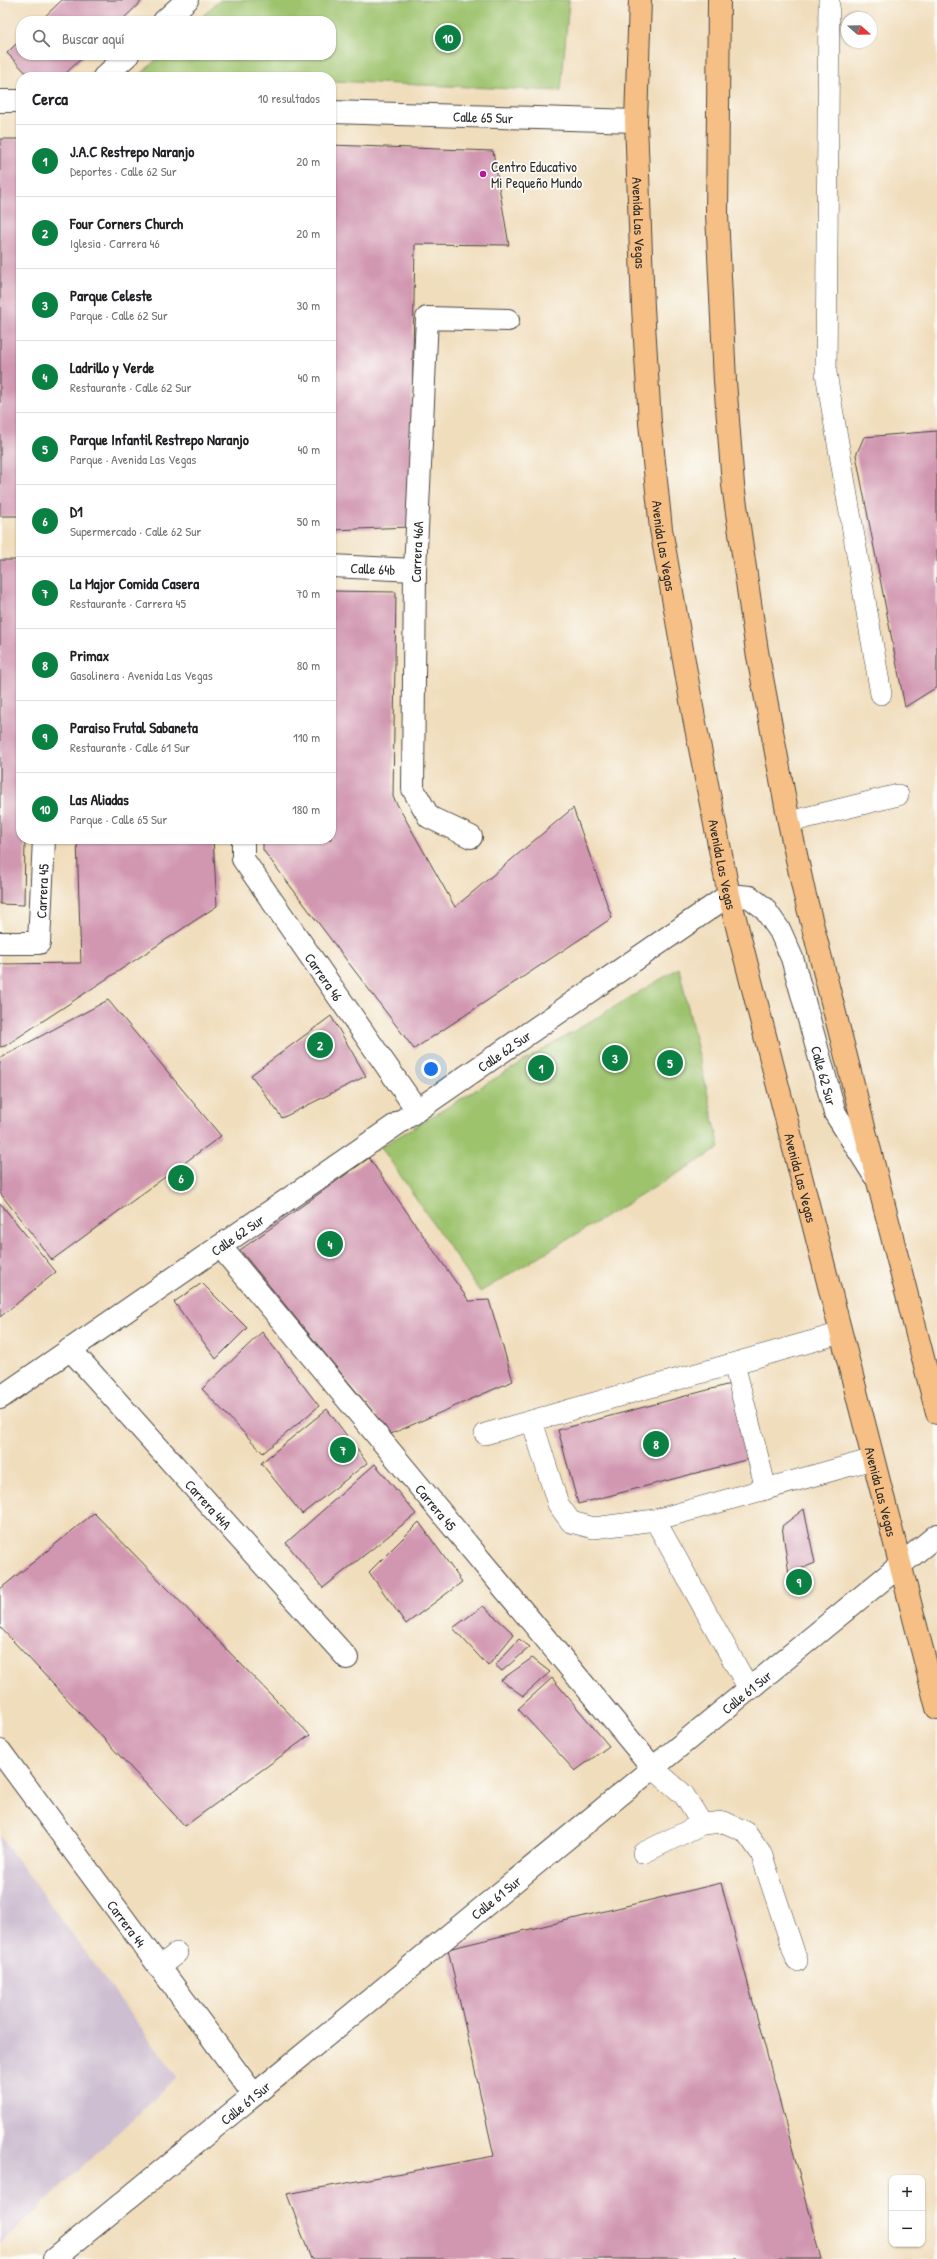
<!DOCTYPE html>
<html lang="es">
<meta charset="utf-8">
<style>
:root{--surface:#fff;--page:#f2f2f2;--text:#202124;--muted:#757577;--line:#e0e0e0;--accent:#0b8043}
body{margin:0;font-family:"Patrick Hand",sans-serif;background:var(--page);color:var(--text)}
.controls{position:absolute;right:12px;bottom:12px;display:grid;overflow:hidden;border-radius:8px;box-shadow:0 1px 3px #0004}
.controls button{width:36px;height:36px;display:grid;place-items:center;padding:0;border:0;border-bottom:1px solid var(--line);background:var(--surface);color:var(--text);font:20px sans-serif}
.compass{position:absolute;left:841px;top:12px;width:36px;height:36px;border-radius:50%;background:var(--surface);box-shadow:0 1px 3px #0004;rotate:110deg}
.you{position:absolute;left:431px;top:1069px;width:14px;height:14px;margin:-10px;border:3px solid #fff;border-radius:50%;background:#1a73e8;box-shadow:0 0 0 6px #1a73e833}
.badge{display:grid;place-items:center;width:26px;height:26px;border-radius:50%;background:var(--accent);color:#fff;font-size:13px;font-weight:700}
.pin{position:absolute;translate:-50% -50%;border:2px solid #fff;box-shadow:0 1px 4px #0006}
.list{margin:0;padding:0;list-style:none}
h2{display:flex;justify-content:space-between;align-items:center;height:52px;margin:0;padding:0 16px;font-size:17px}
h2 small{font-size:13px;font-weight:400;color:var(--muted)}
.list li{display:grid;grid-template-columns:26px 1fr auto;gap:12px;align-items:center;box-sizing:border-box;height:72px;padding:0 16px;border-top:1px solid var(--line)}
.list b{display:block;font-size:15px;white-space:nowrap}
.list p{margin:0;font-size:13px;white-space:nowrap;color:var(--muted)}
.list em{font-size:13px;font-style:normal;color:var(--muted)}
.icon{flex:none;width:22px;height:22px;fill:none;stroke:currentColor;stroke-width:2;stroke-linecap:round;stroke-linejoin:round}
.map{position:relative;flex:none;width:937px;height:2259px;overflow:hidden}
.search{position:absolute;background:var(--surface);box-shadow:0 1px 3px #0004;left:16px;top:16px;width:320px;height:44px;display:flex;align-items:center;gap:10px;box-sizing:border-box;padding:0 14px;border-radius:16px;color:var(--muted);font-size:15px}
.panel{position:absolute;background:var(--surface);box-shadow:0 1px 3px #0004;left:16px;top:72px;width:320px;height:772px;border-radius:16px}
.map>svg:first-child{display:block}
</style>
<div class="map">
<svg width="937" height="2259" viewBox="0 0 937 2259">
<rect width="100%" height="100%" fill="#fdfcf7"/>
<filter id="ink" filterUnits="userSpaceOnUse"><feTurbulence type="fractalNoise" baseFrequency=".025" numOctaves="2"/><feDisplacementMap in="SourceGraphic" scale="8" xChannelSelector="R" yChannelSelector="G"/><feConvolveMatrix kernelMatrix="1 2 1 2 8 2 1 2 1" color-interpolation-filters="sRGB"/></filter>
<filter id="wash" filterUnits="userSpaceOnUse"><feTurbulence type="fractalNoise" baseFrequency=".012" numOctaves="4" result="noise"/><feDisplacementMap in="SourceGraphic" scale="16" xChannelSelector="R" yChannelSelector="G"/><feGaussianBlur stdDeviation="0.9" result="paint"/><feColorMatrix in="noise" values="0 0 0 0 0 0 0 0 0 0 0 0 0 0 0 0 0 1.4 0 .05"/><feComposite in="paint" operator="in"/></filter>
<g filter="url(#wash)">
<rect width="100%" height="100%" fill="#f0ddbc"/>
<path fill="#cebed1" d="M 0,1836 L 177,2077 L 0,2244 Z"/>
<g fill="#9dc36d" stroke="#64774c">
<path d="M 220,0 L 569,0 L 561,91 L 331,81 L 331,77 L 221,77 L 141,74 L 161,55 L 331,55 L 331,21 L 197,21 Z"/>
<path d="M 679,968 L 720,1148 L 480,1292 L 381,1147 Z"/>
</g>
<g id="blocks">
<g fill="#d197b1">
<path d="M 62,0 L 143,0 L 121,21 L 40,21 Z"/>
<path d="M 21,39 L 21,55 L 85,55 L 62,77 L 30,77 L 7,53 Z"/>
<rect x="0" y="139" width="21" height="377"/>
<path d="M 331,145 L 493,151 L 509,245 L 415,244 L 410,527 L 331,530 Z"/>
<path d="M 937,431 L 937,687 L 905,707 L 856,455 L 864,437 Z"/>
<path d="M 0,560 L 21,560 L 21,839 L 25,839 L 24,905 L 0,904 Z"/>
<path d="M 331,591 L 396,592 L 393,797 L 455,907 L 573,808 L 612,918 L 414,1049 L 263,850 L 263,839 L 331,839 Z"/>
<path d="M 77,839 L 213,839 L 217,906 L 5,1046 L 0,1047 L 0,964 L 81,963 Z"/>
<path d="M 108,1000 L 221,1136 L 52,1260 L 0,1193 L 0,1058 Z"/>
<path d="M 331,1016 L 366,1076 L 282,1118 L 251,1075 Z"/>
<path d="M 369,1158 L 469,1301 L 489,1300 L 513,1381 L 391,1434 L 240,1250 Z"/>
<path d="M 0,1203 L 56,1272 L 0,1317 Z"/>
<path d="M 202,1283 L 247,1328 L 216,1359 L 174,1302 Z"/>
<path d="M 262,1332 L 319,1406 L 263,1453 L 202,1389 Z"/>
<path d="M 734,1383 L 753,1458 L 578,1504 L 558,1430 Z"/>
<path d="M 327,1409 L 367,1463 L 302,1514 L 261,1463 Z"/>
<path d="M 375,1464 L 416,1514 L 323,1588 L 286,1543 Z"/>
<path d="M 804,1509 L 815,1563 L 789,1574 L 782,1526 Z"/>
<path d="M 94,1513 L 310,1735 L 185,1826 L 0,1627 L 0,1589 Z"/>
<path d="M 419,1522 L 462,1582 L 406,1624 L 369,1572 Z"/>
<path d="M 483,1606 L 514,1634 L 488,1666 L 453,1628 Z"/>
<path d="M 519,1639 L 530,1647 L 502,1671 L 495,1665 Z"/>
<path d="M 532,1658 L 550,1672 L 523,1696 L 501,1680 Z"/>
<path d="M 552,1678 L 609,1746 L 575,1771 L 518,1709 Z"/>
<path d="M 721,1883 L 822,2259 L 311,2259 L 287,2194 L 494,2156 L 448,1949 Z"/>
</g>
</g>
</g>
<g filter="url(#ink)">
<use href="#blocks" fill-opacity="0" stroke="#494641" stroke-width="1"/>
<g fill="none" stroke-linecap="round" stroke-linejoin="round">
<defs>
<g id="service">
<path d="M 829,0 L 826,373 L 881,694"/>
<path d="M 789,822 L 898,795"/>
<path d="M 734,1364 L 766,1489"/>
<path d="M 532,1421 L 558,1504 L 571,1522 L 594,1528 L 655,1520 L 873,1459"/>
<path d="M 485,1434 L 841,1333"/>
<path d="M 655,1520 L 749,1689"/>
<path d="M 653,1768 L 684,1795 L 702,1824"/>
<path d="M 643,1853 L 702,1824 L 724,1822 L 746,1832 L 761,1853 L 797,1961"/>
<path d="M 158,1968 L 177,1953"/>
</g>
<g id="minor">
<path d="M 164,21 L 187,0"/>
<path d="M 104,77 L 128,55"/>
<path id="s1" d="M 331,566 L 415,570"/>
<path id="s2" d="M 471,837 L 429,817 L 413,789 L 415,570 L 427,318 L 508,320"/>
<path id="s3" d="M 243,839 L 243,859 L 417,1110"/>
<path id="s4" d="M 0,943 L 39,943 L 44,839"/>
<path id="s5" d="M 220,1246 L 653,1768"/>
<path id="s6" d="M 70,1349 L 347,1658"/>
<path id="s7" d="M 0,1398 L 729,895 L 750,897 L 764,908 L 780,931 L 792,958 L 835,1113 L 874,1175"/>
<path id="s8" d="M 0,1751 L 254,2095"/>
<path id="s9" d="M 54,2259 L 937,1535"/>
</g>
<g id="tertiary">
<path d="M 0,101 L 21,101"/>
<path id="s10" d="M 331,112 L 636,121"/>
</g>
<g id="primary">
<path id="s11" d="M 640,0 L 636,121 L 643,307 L 650,423 L 661,529 L 694,718 L 729,895 L 937,1708"/>
<path d="M 719,0 L 717,214 L 725,381 L 733,485 L 757,651 L 789,822 L 804,892 L 937,1413"/>
</g>
</defs>
<use href="#service" stroke="#494641" stroke-width="22"/>
<use href="#minor" stroke="#494641" stroke-width="24"/>
<use href="#tertiary" stroke="#494641" stroke-width="24"/>
<use href="#primary" stroke="#494641" stroke-width="24"/>
<use href="#service" stroke="#fff" stroke-width="21"/>
<use href="#minor" stroke="#fff" stroke-width="22"/>
<use href="#tertiary" stroke="#fff" stroke-width="22"/>
<use href="#primary" stroke="#f5bf86" stroke-width="22"/>
</g>
</g>
<circle fill="#b5179e" stroke="#fdfcf7" stroke-width="1.5" cx="483" cy="174" r="4"/>
<g text-anchor="middle" dominant-baseline="central" stroke-width="3.5" stroke-linejoin="round" paint-order="stroke">
<g font-size="14" fill="#2b2b2b" stroke="#fdfcf7">
<text stroke="none"><textPath href="#s10" startOffset="152">Calle 65 Sur</textPath></text>
<text stroke="none"><textPath href="#s11" startOffset="223">Avenida Las Vegas</textPath></text>
<text stroke="none"><textPath href="#s11" startOffset="547">Avenida Las Vegas</textPath></text>
<text stroke="none"><textPath href="#s2" startOffset="316">Carrera 46A</textPath></text>
<text stroke="none"><textPath href="#s1" startOffset="42">Calle 64b</textPath></text>
<text stroke="none"><textPath href="#s11" startOffset="871">Avenida Las Vegas</textPath></text>
<text stroke="none"><textPath href="#s4" startOffset="91">Carrera 45</textPath></text>
<text stroke="none"><textPath href="#s3" startOffset="163">Carrera 46</textPath></text>
<text stroke="none"><textPath href="#s7" startOffset="612">Calle 62 Sur</textPath></text>
<text stroke="none"><textPath href="#s7" startOffset="1104">Calle 62 Sur</textPath></text>
<text stroke="none"><textPath href="#s11" startOffset="1194">Avenida Las Vegas</textPath></text>
<text stroke="none"><textPath href="#s7" startOffset="288">Calle 62 Sur</textPath></text>
<text stroke="none"><textPath href="#s11" startOffset="1518">Avenida Las Vegas</textPath></text>
<text stroke="none"><textPath href="#s6" startOffset="208">Carrera 44A</textPath></text>
<text stroke="none"><textPath href="#s5" startOffset="339">Carrera 45</textPath></text>
<text stroke="none"><textPath href="#s9" startOffset="895">Calle 61 Sur</textPath></text>
<text stroke="none"><textPath href="#s9" startOffset="571">Calle 61 Sur</textPath></text>
<text stroke="none"><textPath href="#s8" startOffset="214">Carrera 44</textPath></text>
<text stroke="none"><textPath href="#s9" startOffset="247">Calle 61 Sur</textPath></text>
</g>
<g font-size="14" fill="#2b2b2b" stroke="#fdfcf7" text-anchor="start">
<text x="491" y="166">Centro Educativo<tspan x="491" dy="16">Mi Pequeño Mundo</tspan></text>
</g>
</g>
</svg>
<div class="controls">
<button>+</button>
<button>−</button>
</div>
<svg class="compass" viewBox="-18 -18 36 36"><path d="M0-13l5 13h-10z" fill="#e53935"/><path d="M0 13l5-13h-10z" fill="#757577"/></svg>
<div class="you"></div>
<div class="pin badge" style="left:541px;top:1068px">1</div>
<div class="pin badge" style="left:320px;top:1045px">2</div>
<div class="pin badge" style="left:615px;top:1058px">3</div>
<div class="pin badge" style="left:330px;top:1244px">4</div>
<div class="pin badge" style="left:670px;top:1063px">5</div>
<div class="pin badge" style="left:181px;top:1178px">6</div>
<div class="pin badge" style="left:343px;top:1450px">7</div>
<div class="pin badge" style="left:656px;top:1444px">8</div>
<div class="pin badge" style="left:799px;top:1582px">9</div>
<div class="pin badge" style="left:448px;top:38px">10</div>
<div class="search"><svg class="icon" aria-label="search" viewBox="0 0 24 24"><circle cx="10" cy="10" r="6"/><path d="M15 15l6 6"/></svg>Buscar aquí</div>
<section class="panel">
<h2>Cerca<small>10 resultados</small></h2>
<ul class="list">
<li><span class="badge">1</span><div><b>J.A.C Restrepo Naranjo</b><p>Deportes · Calle 62 Sur</p></div><em>20 m</em></li>
<li><span class="badge">2</span><div><b>Four Corners Church</b><p>Iglesia · Carrera 46</p></div><em>20 m</em></li>
<li><span class="badge">3</span><div><b>Parque Celeste</b><p>Parque · Calle 62 Sur</p></div><em>30 m</em></li>
<li><span class="badge">4</span><div><b>Ladrillo y Verde</b><p>Restaurante · Calle 62 Sur</p></div><em>40 m</em></li>
<li><span class="badge">5</span><div><b>Parque Infantil Restrepo Naranjo</b><p>Parque · Avenida Las Vegas</p></div><em>40 m</em></li>
<li><span class="badge">6</span><div><b>D1</b><p>Supermercado · Calle 62 Sur</p></div><em>50 m</em></li>
<li><span class="badge">7</span><div><b>La Major Comida Casera</b><p>Restaurante · Carrera 45</p></div><em>70 m</em></li>
<li><span class="badge">8</span><div><b>Primax</b><p>Gasolinera · Avenida Las Vegas</p></div><em>80 m</em></li>
<li><span class="badge">9</span><div><b>Paraiso Frutal Sabaneta</b><p>Restaurante · Calle 61 Sur</p></div><em>110 m</em></li>
<li><span class="badge">10</span><div><b>Las Aliadas</b><p>Parque · Calle 65 Sur</p></div><em>180 m</em></li>
</ul>
</section>
</div>
